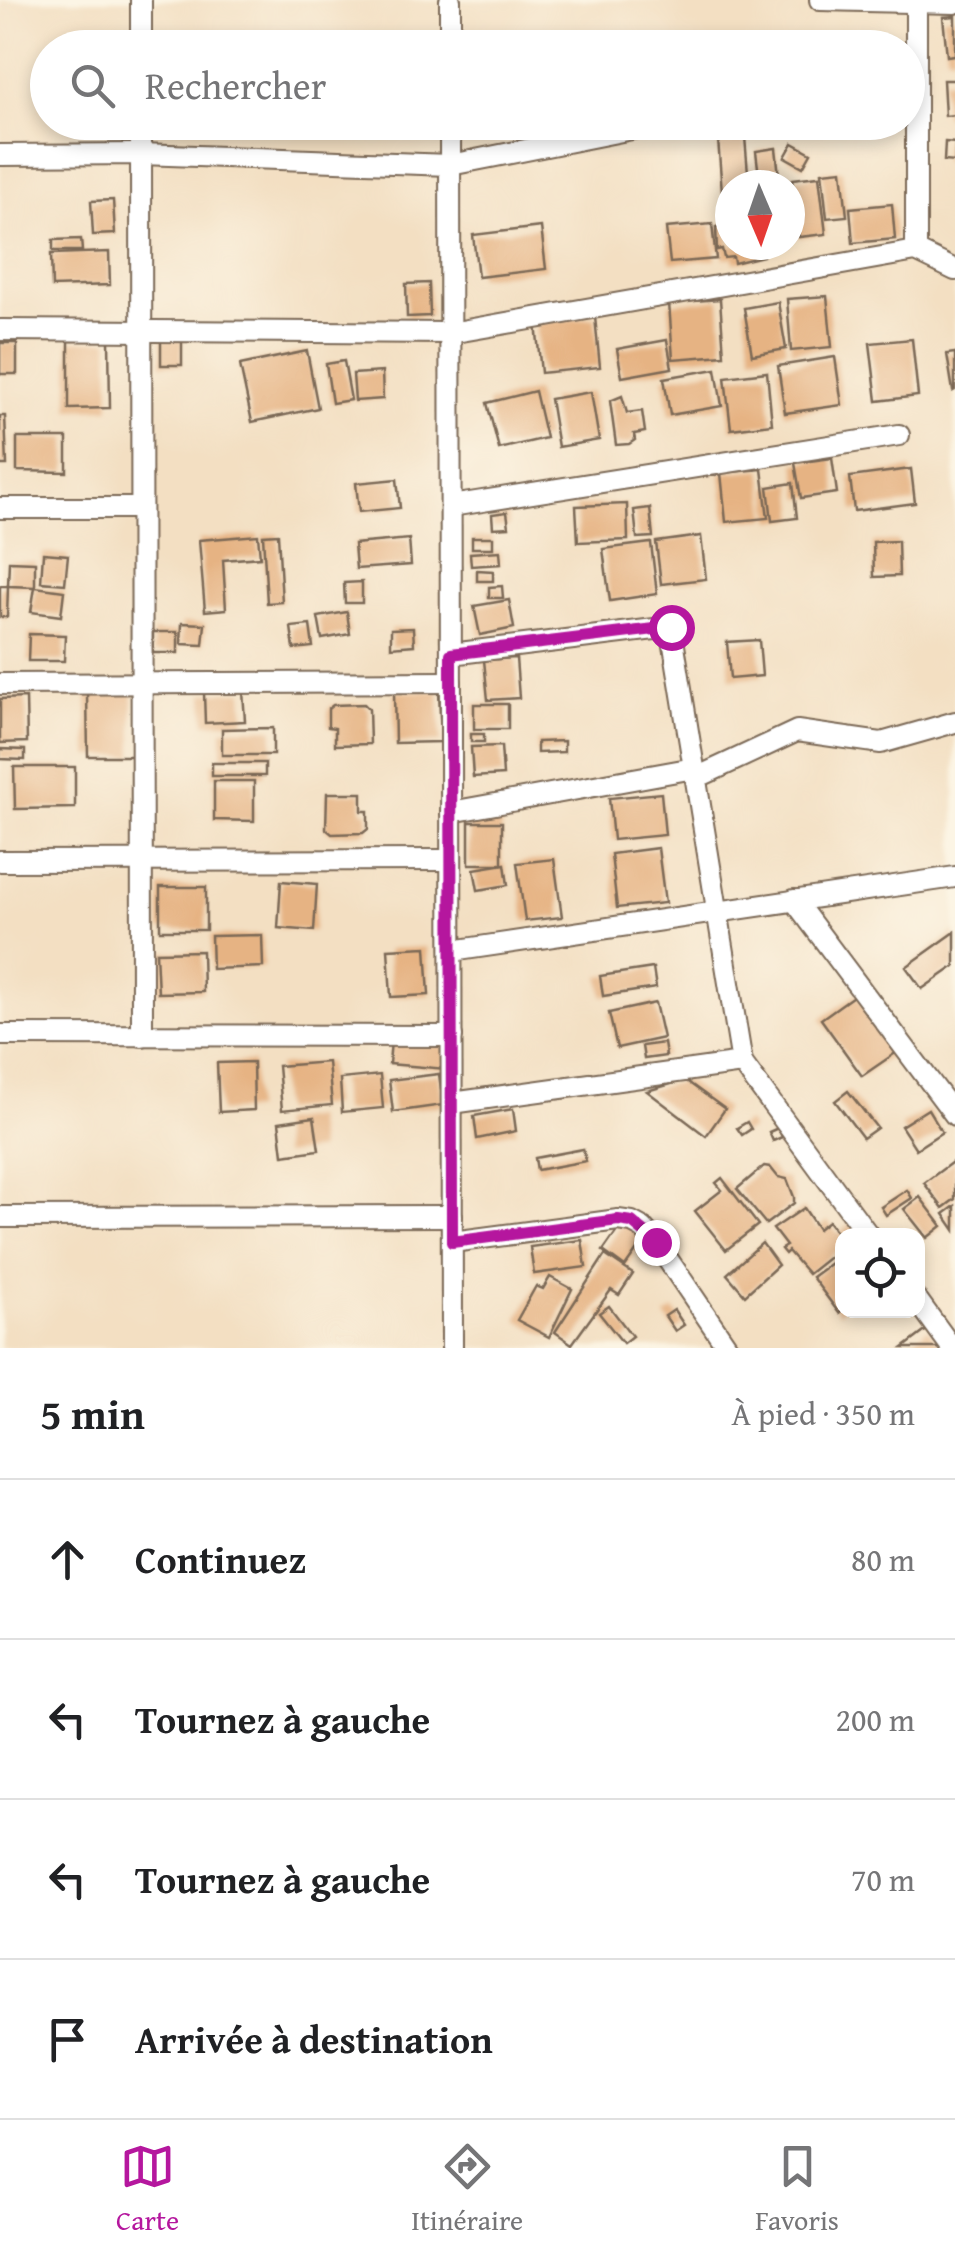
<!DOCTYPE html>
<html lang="fr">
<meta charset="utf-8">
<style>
:root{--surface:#fff;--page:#f6f6f6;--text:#202124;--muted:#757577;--line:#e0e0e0;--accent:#b5179e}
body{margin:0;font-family:"Gentium Book Plus",serif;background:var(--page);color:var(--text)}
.controls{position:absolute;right:30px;bottom:30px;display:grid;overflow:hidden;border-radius:20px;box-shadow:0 5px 15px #0003}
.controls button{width:90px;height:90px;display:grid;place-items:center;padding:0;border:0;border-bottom:2px solid var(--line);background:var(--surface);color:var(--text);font:50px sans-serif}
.compass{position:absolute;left:715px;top:170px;width:90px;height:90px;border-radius:50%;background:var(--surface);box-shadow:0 5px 15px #0003;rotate:178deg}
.stop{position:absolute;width:30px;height:30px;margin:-22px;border:8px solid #b5179e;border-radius:50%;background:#fff}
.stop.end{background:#b5179e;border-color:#fff;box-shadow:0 2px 10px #0008}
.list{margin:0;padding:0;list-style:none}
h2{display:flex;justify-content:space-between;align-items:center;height:130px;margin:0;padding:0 40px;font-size:42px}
h2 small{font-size:32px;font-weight:400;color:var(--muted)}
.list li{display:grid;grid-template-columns:65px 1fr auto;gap:30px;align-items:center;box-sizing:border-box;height:160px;padding:0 40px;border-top:2px solid var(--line)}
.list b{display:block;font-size:38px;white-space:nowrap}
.list em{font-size:32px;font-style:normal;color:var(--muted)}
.icon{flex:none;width:55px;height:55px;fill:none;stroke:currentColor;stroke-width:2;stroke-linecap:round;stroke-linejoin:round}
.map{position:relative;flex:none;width:955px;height:1348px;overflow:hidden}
.search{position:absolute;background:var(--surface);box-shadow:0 5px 15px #0003;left:30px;right:30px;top:30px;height:110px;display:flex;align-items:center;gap:25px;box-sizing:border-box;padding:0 35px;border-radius:55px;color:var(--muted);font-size:38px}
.sheet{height:770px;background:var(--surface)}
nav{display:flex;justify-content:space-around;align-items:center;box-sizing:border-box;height:140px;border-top:2px solid var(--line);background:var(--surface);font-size:28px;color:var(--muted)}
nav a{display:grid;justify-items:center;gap:5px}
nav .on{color:var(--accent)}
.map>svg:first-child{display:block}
</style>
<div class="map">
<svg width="955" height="1348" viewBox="0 0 955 1348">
<rect width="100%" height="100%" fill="#fcf5e5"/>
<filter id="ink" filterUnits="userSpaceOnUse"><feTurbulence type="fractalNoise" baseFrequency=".01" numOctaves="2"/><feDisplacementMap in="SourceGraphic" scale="20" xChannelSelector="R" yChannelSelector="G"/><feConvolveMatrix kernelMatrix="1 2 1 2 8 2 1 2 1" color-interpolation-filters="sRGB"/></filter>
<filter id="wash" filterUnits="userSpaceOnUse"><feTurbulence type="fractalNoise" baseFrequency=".0048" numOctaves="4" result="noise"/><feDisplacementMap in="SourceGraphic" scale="40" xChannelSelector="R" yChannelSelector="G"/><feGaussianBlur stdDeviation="2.25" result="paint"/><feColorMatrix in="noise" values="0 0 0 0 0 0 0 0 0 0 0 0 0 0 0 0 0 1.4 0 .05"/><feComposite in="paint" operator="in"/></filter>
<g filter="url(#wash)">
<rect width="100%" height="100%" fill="#f3dfc2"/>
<g id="blocks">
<g fill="#e6b383">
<path d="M 955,16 L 955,55 L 947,56 L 943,17 Z"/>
<path d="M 943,80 L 955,80 L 955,115 L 945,116 Z"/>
<path d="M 745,137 L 749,185 L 730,185 L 730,192 L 722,192 L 718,139 Z"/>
<path d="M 945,142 L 955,143 L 955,162 L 944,161 Z"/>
<path d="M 793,143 L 811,153 L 803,167 L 785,157 Z"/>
<path d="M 776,148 L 780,185 L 760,185 L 756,151 Z"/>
<path d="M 842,170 L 847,216 L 827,218 L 822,172 Z"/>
<path d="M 819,176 L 826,234 L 799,237 L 792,179 Z"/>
<path d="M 113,200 L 115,234 L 93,235 L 91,201 Z"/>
<path d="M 892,204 L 895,239 L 853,243 L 850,208 Z"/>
<path d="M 712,224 L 716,259 L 670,263 L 666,228 Z"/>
<path d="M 727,225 L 730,245 L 761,245 L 763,256 L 734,263 L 733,257 L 724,258 L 722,249 L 717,250 L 716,227 Z"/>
<path d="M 541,227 L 546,269 L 478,277 L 473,235 Z"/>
<path d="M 81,239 L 82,251 L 53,251 L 53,240 Z"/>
<path d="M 109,252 L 110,285 L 52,287 L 51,254 Z"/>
<path d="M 429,283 L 430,316 L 407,317 L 406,284 Z"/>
<path d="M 827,296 L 832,347 L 791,351 L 787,299 Z"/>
<path d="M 720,299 L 724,355 L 673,359 L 669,303 Z"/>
<path d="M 778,302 L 786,349 L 752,355 L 744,308 Z"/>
<path d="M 595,317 L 600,367 L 541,373 L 536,323 Z"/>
<path d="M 912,339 L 918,396 L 877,401 L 870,343 Z"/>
<path d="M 109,340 L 110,408 L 69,409 L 69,341 Z"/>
<rect x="161" y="340" width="21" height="25"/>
<path d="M 667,340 L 672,368 L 622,377 L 617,349 Z"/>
<rect x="0" y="343" width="17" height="31"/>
<path d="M 307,351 L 318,408 L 252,422 L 240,365 Z"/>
<path d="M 955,353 L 955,390 L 953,391 L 947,354 Z"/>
<path d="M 835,357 L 842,405 L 785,413 L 778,366 Z"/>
<path d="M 344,361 L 351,400 L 332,403 L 326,364 Z"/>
<path d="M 716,369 L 722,406 L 670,415 L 664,378 Z"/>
<path d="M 382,372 L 383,399 L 355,401 L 353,374 Z"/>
<path d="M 767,372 L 772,424 L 731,429 L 725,377 Z"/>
<path d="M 535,391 L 546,438 L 499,449 L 487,403 Z"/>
<path d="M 591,392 L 599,440 L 558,447 L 550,399 Z"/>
<path d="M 622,396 L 627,413 L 642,411 L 645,432 L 634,434 L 635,440 L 629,444 L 616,445 L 610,401 Z"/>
<path d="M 0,416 L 5,416 L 7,465 L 0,465 Z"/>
<path d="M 17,438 L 67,438 L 67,472 L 17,471 Z"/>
<path d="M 832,458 L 837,493 L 801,498 L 795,463 Z"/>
<path d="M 762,469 L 768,518 L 726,522 L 721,473 Z"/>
<path d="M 911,469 L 915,503 L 854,511 L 850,477 Z"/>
<path d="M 397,479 L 400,508 L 359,512 L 356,483 Z"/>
<path d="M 793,483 L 797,518 L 772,521 L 768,487 Z"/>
<path d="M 627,504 L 628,540 L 578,542 L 576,506 Z"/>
<path d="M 650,508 L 653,537 L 637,538 L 634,510 Z"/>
<path d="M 507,512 L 509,527 L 493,528 L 492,514 Z"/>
<path d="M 278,534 L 282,602 L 267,603 L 263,535 Z"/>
<path d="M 258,535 L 260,557 L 223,560 L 226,609 L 205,611 L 199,540 Z"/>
<path d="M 701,536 L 706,579 L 661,584 L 656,542 Z"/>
<rect x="472" y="537" width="21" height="11"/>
<path d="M 409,539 L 411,565 L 356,569 L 354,544 Z"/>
<path d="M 898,541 L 899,576 L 874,577 L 873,542 Z"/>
<path d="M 651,543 L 657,594 L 610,601 L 603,549 Z"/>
<path d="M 500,551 L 501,564 L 471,566 L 470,553 Z"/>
<path d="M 43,553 L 68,555 L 65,584 L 41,582 Z"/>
<path d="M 9,561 L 35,562 L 35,587 L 64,591 L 61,616 L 31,612 L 35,587 L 8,586 Z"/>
<path d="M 477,570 L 493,571 L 493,581 L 477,581 Z"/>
<path d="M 362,582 L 362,603 L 345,603 L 344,583 Z"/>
<path d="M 0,586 L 8,586 L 7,617 L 0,617 Z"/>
<path d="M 502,586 L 503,598 L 489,598 L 489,587 Z"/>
<path d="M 509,600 L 514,628 L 480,635 L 474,606 Z"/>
<path d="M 347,612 L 350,634 L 322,639 L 318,617 Z"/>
<path d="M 182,623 L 205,624 L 203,645 L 181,644 Z"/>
<path d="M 310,625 L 313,647 L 294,649 L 291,627 Z"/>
<path d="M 413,628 L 414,645 L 391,647 L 391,629 Z"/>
<rect x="153" y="632" width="25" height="21"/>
<path d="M 29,634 L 65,635 L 64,661 L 28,661 Z"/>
<path d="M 759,640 L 762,676 L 730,679 L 727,642 Z"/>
<path d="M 516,658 L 519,698 L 488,700 L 484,660 Z"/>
<path d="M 243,691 L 245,721 L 205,723 L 204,693 Z"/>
<path d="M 439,691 L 441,742 L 395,743 L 394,692 Z"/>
<path d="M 87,693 L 133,693 L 133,756 L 88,756 Z"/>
<path d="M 26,698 L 27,742 L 0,743 L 0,699 Z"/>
<path d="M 364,704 L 369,709 L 370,744 L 335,745 L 335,728 L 328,727 L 328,709 L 333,705 Z"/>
<rect x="474" y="704" width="34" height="25"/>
<path d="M 273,728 L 273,755 L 222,755 L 222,729 Z"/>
<rect x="471" y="734" width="13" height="8"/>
<path d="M 564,741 L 564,752 L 537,753 L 537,742 Z"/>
<path d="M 501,746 L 503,775 L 473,777 L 471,747 Z"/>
<path d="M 0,749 L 25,750 L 25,760 L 0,759 Z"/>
<rect x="212" y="763" width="53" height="13"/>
<path d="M 14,767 L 75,767 L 75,808 L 15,809 Z"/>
<path d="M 214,781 L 254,781 L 254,821 L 214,820 Z"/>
<path d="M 327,793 L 362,793 L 362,811 L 368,811 L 368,829 L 363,833 L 332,834 L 326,829 Z"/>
<path d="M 661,793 L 665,835 L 613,840 L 609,798 Z"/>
<rect x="469" y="822" width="33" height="42"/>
<path d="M 658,848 L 665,903 L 617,908 L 611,854 Z"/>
<path d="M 554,859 L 562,917 L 525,921 L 517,863 Z"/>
<path d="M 505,864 L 508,885 L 478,890 L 474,869 Z"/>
<path d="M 281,881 L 317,884 L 314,931 L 278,928 Z"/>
<rect x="160" y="887" width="46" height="43"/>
<path d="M 955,932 L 955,966 L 922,989 L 906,967 Z"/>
<path d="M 262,935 L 263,967 L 212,969 L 211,936 Z"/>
<path d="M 426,947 L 429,995 L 391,997 L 388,949 Z"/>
<path d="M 202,951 L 203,992 L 158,993 L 156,952 Z"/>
<path d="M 653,968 L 656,988 L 603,996 L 600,976 Z"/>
<path d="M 856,994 L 897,1052 L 862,1076 L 821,1019 Z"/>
<path d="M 655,1003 L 663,1038 L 617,1048 L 609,1013 Z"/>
<path d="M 391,1041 L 448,1047 L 446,1069 L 389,1064 Z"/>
<path d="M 664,1043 L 666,1056 L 644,1059 L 642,1046 Z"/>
<path d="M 253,1062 L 254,1110 L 219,1112 L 217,1063 Z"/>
<path d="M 328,1062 L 332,1105 L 282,1110 L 278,1066 Z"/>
<path d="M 439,1074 L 443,1105 L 393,1112 L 389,1080 Z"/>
<path d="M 380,1075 L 383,1108 L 342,1112 L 340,1079 Z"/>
<path d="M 685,1080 L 725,1109 L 706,1136 L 647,1091 Z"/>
<path d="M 848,1091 L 877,1128 L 863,1138 L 835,1101 Z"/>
<path d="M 513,1109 L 516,1131 L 477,1139 L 474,1116 Z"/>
<path d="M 928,1109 L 942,1132 L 916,1149 L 901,1126 Z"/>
<path d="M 314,1117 L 319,1150 L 283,1155 L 279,1122 Z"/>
<path d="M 747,1122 L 751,1129 L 742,1135 L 737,1128 Z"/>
<path d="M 778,1128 L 782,1137 L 773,1141 L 769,1132 Z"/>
<path d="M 583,1149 L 586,1161 L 537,1170 L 535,1158 Z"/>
<path d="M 955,1160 L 955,1199 L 943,1208 L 924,1183 Z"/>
<path d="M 764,1166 L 770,1167 L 778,1177 L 787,1179 L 794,1197 L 794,1203 L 766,1224 L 737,1189 Z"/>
<path d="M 722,1178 L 758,1225 L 726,1250 L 695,1211 L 722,1190 L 716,1183 Z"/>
<path d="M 907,1190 L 912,1198 L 886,1215 L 881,1207 Z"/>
<path d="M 920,1197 L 942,1226 L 927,1238 L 904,1209 Z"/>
<path d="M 955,1206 L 955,1230 L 944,1214 Z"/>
<path d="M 804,1208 L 818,1229 L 828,1221 L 838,1234 L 852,1223 L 860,1236 L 842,1236 L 842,1247 L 808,1274 L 788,1251 L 785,1254 L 781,1249 L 786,1246 L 773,1229 Z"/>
<path d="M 624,1221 L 646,1237 L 625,1267 L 603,1251 Z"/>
<path d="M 582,1240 L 586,1267 L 534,1274 L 530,1247 Z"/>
<path d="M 762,1243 L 778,1265 L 745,1295 L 727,1274 Z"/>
<path d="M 605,1255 L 633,1274 L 619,1295 L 611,1290 L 572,1344 L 555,1332 Z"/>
<path d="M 842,1255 L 842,1310 L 839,1313 L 812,1277 Z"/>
<path d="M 550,1277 L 572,1289 L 549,1337 L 517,1320 L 536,1286 L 543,1289 Z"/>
<path d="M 609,1306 L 632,1336 L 623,1343 L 599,1313 Z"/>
<path d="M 674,1310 L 684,1325 L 675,1331 L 665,1316 Z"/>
<path d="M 928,1329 L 943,1348 L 903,1348 Z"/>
</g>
</g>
</g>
<g filter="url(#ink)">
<use href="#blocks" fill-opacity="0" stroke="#7b6957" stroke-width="2.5"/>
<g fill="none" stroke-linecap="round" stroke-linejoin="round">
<defs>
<g id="minor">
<path d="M 820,0 L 955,3"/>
<path d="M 141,48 L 141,0"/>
<path d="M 450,48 L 450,0"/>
<path d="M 141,122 L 142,1036"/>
<path d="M 450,122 L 452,1348"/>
<path d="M 0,155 L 141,154 L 450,165 L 667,122"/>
<path d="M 916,251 L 916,0"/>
<path d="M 0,330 L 450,333 L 916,251 L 955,270"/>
<path d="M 451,506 L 899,435"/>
<path d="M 0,508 L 141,508"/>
<path d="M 451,654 L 671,627 L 742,1063 L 869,1236"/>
<path d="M 0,684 L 451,682"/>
<path d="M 696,778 L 797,731 L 881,743 L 955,722"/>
<path d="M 451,812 L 694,768"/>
<path d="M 0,861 L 451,860"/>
<path d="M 794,900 L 955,1115"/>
<path d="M 452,951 L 955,877"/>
<path d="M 0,1035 L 452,1036"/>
<path d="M 452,1103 L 742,1063"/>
<path d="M 0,1217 L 452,1216"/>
<path d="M 452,1242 L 618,1220 L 632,1222 L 643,1228 L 656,1242 L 728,1348"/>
<path d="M 918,1301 L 952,1348"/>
</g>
</defs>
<use href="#minor" stroke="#7b6957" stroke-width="24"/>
<use href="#minor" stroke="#fff" stroke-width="20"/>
</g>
</g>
<g fill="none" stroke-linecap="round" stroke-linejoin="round" filter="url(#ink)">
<path stroke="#b5179e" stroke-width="12" d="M 656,1242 L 632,1222 L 618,1220 L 452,1242 L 451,654 L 671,627"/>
</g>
</svg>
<div class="controls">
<button><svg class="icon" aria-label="locate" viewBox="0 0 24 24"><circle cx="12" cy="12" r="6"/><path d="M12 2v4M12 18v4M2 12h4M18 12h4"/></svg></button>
</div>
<svg class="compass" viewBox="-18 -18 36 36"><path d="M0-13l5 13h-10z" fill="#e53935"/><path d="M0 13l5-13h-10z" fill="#757577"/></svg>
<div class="stop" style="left:671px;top:627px"></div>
<div class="stop end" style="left:656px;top:1242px"></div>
<div class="search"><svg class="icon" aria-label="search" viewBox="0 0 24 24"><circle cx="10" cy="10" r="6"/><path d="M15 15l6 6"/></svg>Rechercher</div>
</div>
<section class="sheet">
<h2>5 min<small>À pied · 350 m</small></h2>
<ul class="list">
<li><svg class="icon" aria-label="ahead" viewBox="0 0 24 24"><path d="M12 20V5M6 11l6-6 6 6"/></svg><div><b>Continuez</b></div><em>80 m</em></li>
<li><svg class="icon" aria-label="left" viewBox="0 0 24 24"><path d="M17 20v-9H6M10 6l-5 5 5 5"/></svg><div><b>Tournez à gauche</b></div><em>200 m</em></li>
<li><svg class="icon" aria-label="left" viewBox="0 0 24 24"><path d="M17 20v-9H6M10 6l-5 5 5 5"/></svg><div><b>Tournez à gauche</b></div><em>70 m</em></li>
<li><svg class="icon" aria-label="arrive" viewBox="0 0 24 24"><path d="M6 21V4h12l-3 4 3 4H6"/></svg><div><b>Arrivée à destination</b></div></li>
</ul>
</section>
<nav>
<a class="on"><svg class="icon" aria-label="map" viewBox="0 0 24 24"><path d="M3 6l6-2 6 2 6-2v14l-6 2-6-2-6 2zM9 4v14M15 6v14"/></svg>Carte</a>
<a><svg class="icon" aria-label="directions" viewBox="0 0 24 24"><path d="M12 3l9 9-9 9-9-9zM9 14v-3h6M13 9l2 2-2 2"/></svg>Itinéraire</a>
<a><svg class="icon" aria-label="saved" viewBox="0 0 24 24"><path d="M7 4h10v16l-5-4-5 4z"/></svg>Favoris</a>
</nav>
